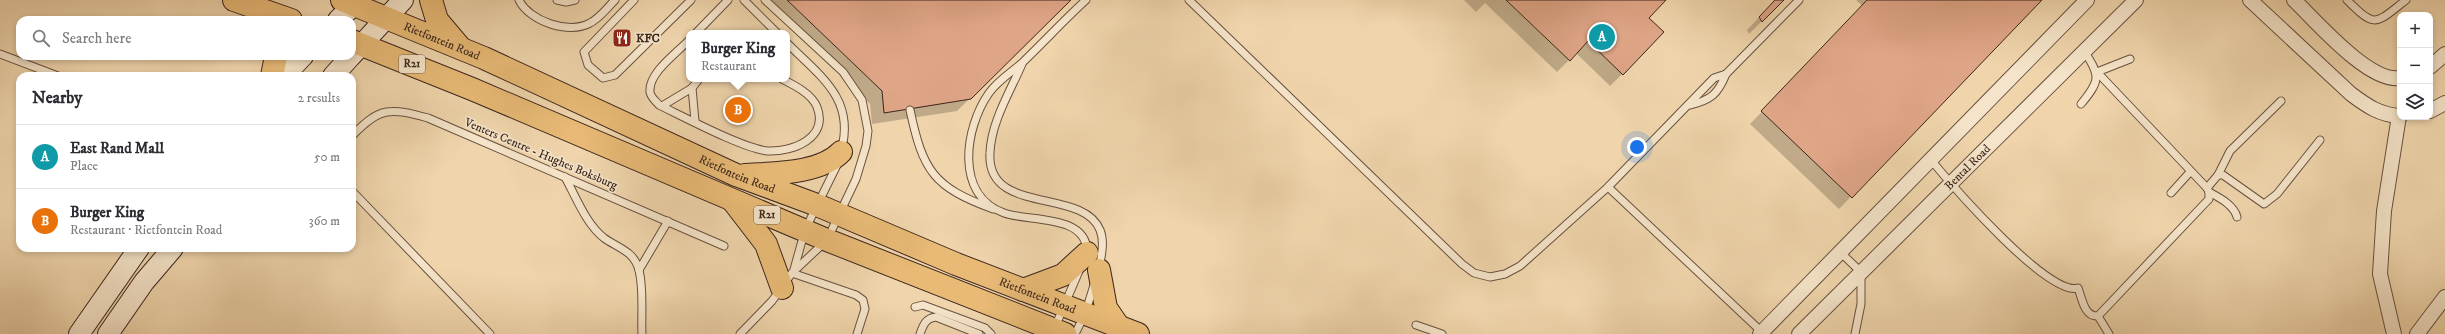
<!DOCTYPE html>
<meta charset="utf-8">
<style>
:root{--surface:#fff;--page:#f7f7f7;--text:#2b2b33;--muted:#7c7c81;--line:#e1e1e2;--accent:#db2777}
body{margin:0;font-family:"IM FELL DW Pica",serif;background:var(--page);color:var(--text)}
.controls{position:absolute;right:12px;top:12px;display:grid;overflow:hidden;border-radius:8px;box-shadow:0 2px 6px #0003}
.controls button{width:36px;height:36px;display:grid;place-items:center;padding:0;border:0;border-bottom:1px solid var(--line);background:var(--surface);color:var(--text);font:20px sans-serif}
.you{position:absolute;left:1637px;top:147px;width:14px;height:14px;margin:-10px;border:3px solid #fff;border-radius:50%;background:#1a73e8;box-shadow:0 0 0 6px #1a73e833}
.badge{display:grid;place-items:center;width:26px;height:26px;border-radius:50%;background:var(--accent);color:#fff;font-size:13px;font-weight:700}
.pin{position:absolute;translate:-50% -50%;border:2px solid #fff;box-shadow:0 1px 4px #0006}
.popup{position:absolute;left:686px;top:30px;width:104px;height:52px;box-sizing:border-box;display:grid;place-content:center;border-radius:8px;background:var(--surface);filter:drop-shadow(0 1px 3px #0005);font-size:13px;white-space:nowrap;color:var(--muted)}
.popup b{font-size:15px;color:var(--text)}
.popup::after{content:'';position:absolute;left:50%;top:100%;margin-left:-8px;border:8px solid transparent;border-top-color:var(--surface)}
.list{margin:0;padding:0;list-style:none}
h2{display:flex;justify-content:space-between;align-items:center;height:52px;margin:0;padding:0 16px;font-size:17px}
h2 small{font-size:13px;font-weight:400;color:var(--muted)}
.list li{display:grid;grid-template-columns:26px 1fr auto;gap:12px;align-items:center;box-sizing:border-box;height:64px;padding:0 16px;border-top:1px solid var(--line)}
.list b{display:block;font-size:15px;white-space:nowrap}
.list p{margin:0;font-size:13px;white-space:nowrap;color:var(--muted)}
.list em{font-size:13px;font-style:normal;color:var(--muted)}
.icon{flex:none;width:22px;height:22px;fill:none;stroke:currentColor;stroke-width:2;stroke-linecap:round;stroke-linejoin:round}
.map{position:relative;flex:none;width:2445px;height:334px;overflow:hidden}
.search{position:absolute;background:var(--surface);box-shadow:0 2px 6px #0003;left:16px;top:16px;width:340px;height:44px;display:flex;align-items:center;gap:10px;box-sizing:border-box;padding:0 14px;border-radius:12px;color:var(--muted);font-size:15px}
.panel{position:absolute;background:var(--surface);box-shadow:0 2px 6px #0003;left:16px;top:72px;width:340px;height:180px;border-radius:12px}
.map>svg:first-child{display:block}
</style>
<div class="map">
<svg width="2445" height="334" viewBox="0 0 2445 334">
<rect width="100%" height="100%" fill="#f0d5ac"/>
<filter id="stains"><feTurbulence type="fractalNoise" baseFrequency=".005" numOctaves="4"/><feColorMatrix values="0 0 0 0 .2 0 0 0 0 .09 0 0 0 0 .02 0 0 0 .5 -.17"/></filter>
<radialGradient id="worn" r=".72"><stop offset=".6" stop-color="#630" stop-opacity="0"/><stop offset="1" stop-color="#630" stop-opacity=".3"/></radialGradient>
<g fill="#0003">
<path d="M 762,0 L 1069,0 L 957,111 L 872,124 L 870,104 Z"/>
<path d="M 1464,0 L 1665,0 L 1647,18 L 1622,74 L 1610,86 L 1576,53 L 1557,72 L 1485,3 L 1476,12 Z"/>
<path d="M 1776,0 L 1783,0 L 1749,34 L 1747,30 Z"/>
<path d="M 1856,0 L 2040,0 L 1839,209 L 1750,124 L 1863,6 Z"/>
</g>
<g fill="#dfa587" stroke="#3b251c">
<path d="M 787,0 L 1071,0 L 971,99 L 884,113 L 882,91 Z"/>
<path d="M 1506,0 L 1666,0 L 1649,18 L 1664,32 L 1623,75 L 1588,41 L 1570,61 Z"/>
<path d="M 1775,0 L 1784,0 L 1762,22 L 1759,17 Z"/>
<path d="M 1867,0 L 2042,0 L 1852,198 L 1761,111 Z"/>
</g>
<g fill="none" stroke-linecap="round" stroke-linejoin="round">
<defs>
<g id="lane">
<path d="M 519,0 C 529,21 569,35 590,23 C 600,18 607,8 615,0"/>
<path d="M 557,0 L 566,2 L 575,0"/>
<path d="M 634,0 L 584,52 L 588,65 L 603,78 L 615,75 L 691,0"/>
<path d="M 744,0 L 777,33"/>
<path d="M 1086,0 C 1064,20 1044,42 1023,62 C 1012,72 998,80 989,93 C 965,127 954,195 1004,213 C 1029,222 1087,214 1087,252"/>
<path d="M 1189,0 L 1462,264 L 1474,273 L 1490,277 L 1505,274 L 1520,266 L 1608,187 L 1714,78 L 1726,74"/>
<path d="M 2347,0 C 2376,29 2375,24 2406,0"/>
<path d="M 696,33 L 728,0"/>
<path d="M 689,40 C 677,53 648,73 650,92 C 651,98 656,101 659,105 C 684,117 744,149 768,151 C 793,152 829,138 817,107 C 812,94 794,85 782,79"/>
<path d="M 787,43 C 820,76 856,99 841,151"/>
<path d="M 0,54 L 58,76"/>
<path d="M 1022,64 C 1010,92 991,122 990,153 C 986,216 1083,187 1100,230 C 1105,242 1101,257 1099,269"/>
<path d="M 692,88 L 695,121"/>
<path d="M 2081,104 C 2100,81 2101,76 2084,51"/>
<path d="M 1690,105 C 1711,100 1718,94 1726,74 L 1799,0"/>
<path d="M 662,106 L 692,88 L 699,79"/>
<path d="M 910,110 C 923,171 933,187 993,209"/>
<path d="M 352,136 C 380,106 391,108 428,118 L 724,246"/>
<path d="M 1931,160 C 1950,183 2048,297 2078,288 C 2082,298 2084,317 2098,316 L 2209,199 L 2209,192 L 2207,188 L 2097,72 L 2130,59"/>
<path d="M 2218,175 L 2223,175 L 2264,204 L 2277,194 L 2320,140"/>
<path d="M 565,177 C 576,197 586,224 604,238 C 618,248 634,251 639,270 C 644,290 641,314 642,334"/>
<path d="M 1608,187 L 1764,334"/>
<path d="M 2207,188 L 2218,175 L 2230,151 L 2281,101"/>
<path d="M 352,191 L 490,334"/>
<path d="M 2209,192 C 2220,198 2234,205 2237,217"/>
<path d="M 2171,193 L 2190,172"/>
<path d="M 1840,252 L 1861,272 L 1861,304 L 1855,334"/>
<path d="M 639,270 L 668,221"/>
<path d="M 792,273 L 856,295 L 863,300 L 865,309 L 857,334"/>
<path d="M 793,273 L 805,230 L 838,163"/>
<path d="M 915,307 L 923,305 L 985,328 L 991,334"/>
<path d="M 2098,316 L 2109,334"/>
<path d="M 1416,325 L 1442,334"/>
<path d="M 1055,327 L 1079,271"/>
<path d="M 740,334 L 772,301 L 792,273 L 827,240 L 856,179 L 866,146 L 868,131 L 862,100 L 843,72 L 765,0"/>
<path d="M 920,334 C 923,325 926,318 936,317 L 979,334"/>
<path d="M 1075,334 L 1085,314 L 1094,285"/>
</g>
<g id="street">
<path d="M 2250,0 L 2351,94 C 2367,106 2380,115 2400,116"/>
<path d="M 2294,0 C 2316,21 2369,83 2400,78"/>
<path d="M 2430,67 L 2445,54"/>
<path d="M 2430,111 L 2445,103"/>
<path d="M 1760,334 L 2087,0"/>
<path id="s1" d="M 1799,334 L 2136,0"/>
<path d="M 2394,334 L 2380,274 L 2384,211 L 2399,116"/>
<path d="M 2417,334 L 2445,297"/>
</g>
<g id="secondary">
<path d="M 338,20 L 359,0"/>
<path d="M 352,55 L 403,0"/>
<path d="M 284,76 L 303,56"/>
<path d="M 333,76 L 351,56"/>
<path d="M 79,334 L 139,248"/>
<path d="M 108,334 L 144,282 L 173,248"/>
</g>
<g id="primary">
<path d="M 234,0 L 291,20"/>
<path id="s2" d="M 342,0 L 484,58 L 736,175 L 817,205 L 956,264 L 1138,334"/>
<path d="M 431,0 L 437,20 L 459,46"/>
<path d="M 352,41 L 472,89 L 827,240 L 1065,334"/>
<path d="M 272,76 L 276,56"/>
<path d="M 745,175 C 773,173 820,174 841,152"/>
<path d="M 733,201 L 766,244 L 782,288"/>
<path d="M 1099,270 L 1106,308 L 1119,327"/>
<path d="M 1023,290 L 1063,275 L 1087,253"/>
</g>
</defs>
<use href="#lane" stroke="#685140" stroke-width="9"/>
<use href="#street" stroke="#685140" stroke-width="16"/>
<use href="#secondary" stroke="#3b251c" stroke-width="22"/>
<use href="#primary" stroke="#3b251c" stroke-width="24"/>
<use href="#lane" stroke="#f5e4c9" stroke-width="7"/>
<use href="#street" stroke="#f5e4c9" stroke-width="14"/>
<use href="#secondary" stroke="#f5e4c9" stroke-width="20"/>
<use href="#primary" stroke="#e8ba76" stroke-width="22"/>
</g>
<defs>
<symbol id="restaurant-square" viewBox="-11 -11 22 22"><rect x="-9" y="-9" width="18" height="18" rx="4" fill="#8f2418" stroke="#f5e4c9"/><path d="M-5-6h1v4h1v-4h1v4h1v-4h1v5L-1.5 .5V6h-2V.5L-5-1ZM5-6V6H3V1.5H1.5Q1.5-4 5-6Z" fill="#fff"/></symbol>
</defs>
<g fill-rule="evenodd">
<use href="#restaurant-square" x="611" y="27" width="22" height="22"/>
</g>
<g text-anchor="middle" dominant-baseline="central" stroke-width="3.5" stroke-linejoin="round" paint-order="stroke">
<g fill="#f5e4c9" stroke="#735e50" stroke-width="1">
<rect x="399" y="55" width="26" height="18" rx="3"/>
<rect x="754" y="206" width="26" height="18" rx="3"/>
</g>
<g font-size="11" font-weight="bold" fill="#3b251c">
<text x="412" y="64">R21</text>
<text x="767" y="215">R21</text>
</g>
<g font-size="12" font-weight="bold" fill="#3b251c" stroke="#f5e4c9" text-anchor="start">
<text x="636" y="38">KFC</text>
</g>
<g font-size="12" fill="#3b251c" stroke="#f5e4c9">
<text stroke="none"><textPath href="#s2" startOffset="108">Rietfontein Road</textPath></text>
<text transform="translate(541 154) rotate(23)">Venters Centre - Hughes Boksburg</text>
<text stroke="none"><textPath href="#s1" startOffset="237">Bental Road</textPath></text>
<text stroke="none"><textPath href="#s2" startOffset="432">Rietfontein Road</textPath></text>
<text stroke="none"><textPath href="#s2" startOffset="756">Rietfontein Road</textPath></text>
</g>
</g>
<rect width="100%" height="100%" filter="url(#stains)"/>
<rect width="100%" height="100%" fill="url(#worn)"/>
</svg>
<div class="controls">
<button>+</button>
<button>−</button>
<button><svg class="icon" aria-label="layers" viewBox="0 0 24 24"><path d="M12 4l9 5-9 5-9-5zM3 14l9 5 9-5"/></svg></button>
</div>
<div class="you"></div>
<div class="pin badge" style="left:1602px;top:37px;background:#0f9aa8">A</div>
<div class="pin badge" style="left:738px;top:110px;background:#e8710a">B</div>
<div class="popup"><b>Burger King</b>Restaurant</div>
<div class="search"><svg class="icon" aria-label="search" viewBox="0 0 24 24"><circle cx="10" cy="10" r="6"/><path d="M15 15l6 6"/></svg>Search here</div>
<section class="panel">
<h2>Nearby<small>2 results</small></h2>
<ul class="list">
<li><span class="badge" style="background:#0f9aa8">A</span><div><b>East Rand Mall</b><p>Place</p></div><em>50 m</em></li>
<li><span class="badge" style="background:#e8710a">B</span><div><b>Burger King</b><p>Restaurant · Rietfontein Road</p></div><em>360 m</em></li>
</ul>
</section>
</div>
